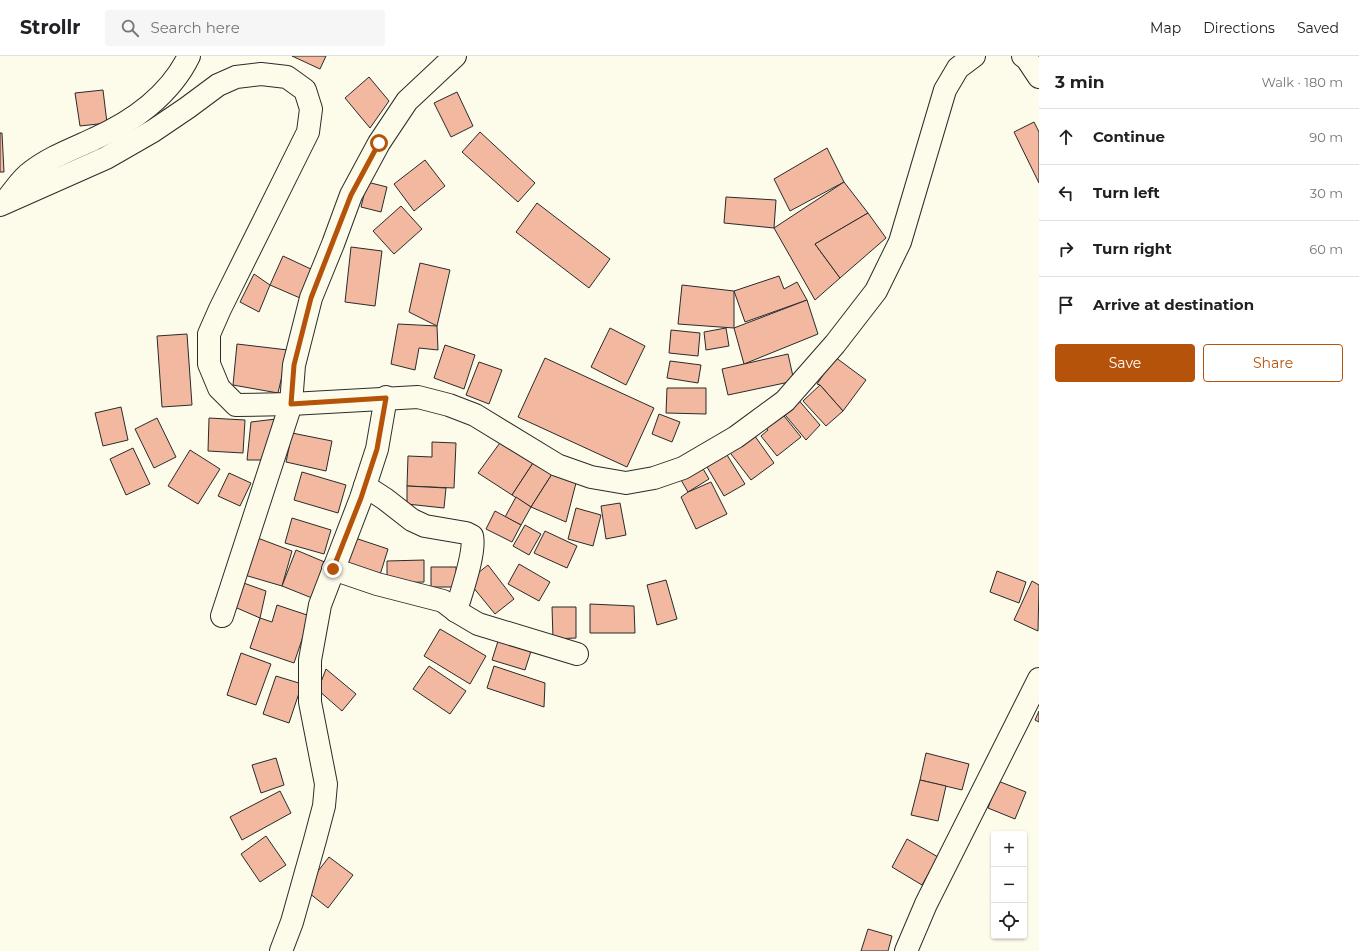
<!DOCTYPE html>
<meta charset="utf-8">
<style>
:root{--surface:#fff;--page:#f6f6f6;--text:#202124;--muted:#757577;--line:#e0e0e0;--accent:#b45309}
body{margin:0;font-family:Montserrat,sans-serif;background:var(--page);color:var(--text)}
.controls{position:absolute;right:12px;bottom:12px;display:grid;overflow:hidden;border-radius:4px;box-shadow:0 1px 3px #0004}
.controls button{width:36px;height:36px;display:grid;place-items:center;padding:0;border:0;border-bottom:1px solid var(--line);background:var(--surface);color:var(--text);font:20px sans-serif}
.stop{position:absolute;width:12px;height:12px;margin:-9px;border:3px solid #b45309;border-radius:50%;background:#fff}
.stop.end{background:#b45309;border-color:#fff;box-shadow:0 1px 4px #0008}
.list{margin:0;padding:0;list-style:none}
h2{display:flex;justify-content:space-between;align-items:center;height:52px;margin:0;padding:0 16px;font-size:17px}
h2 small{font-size:13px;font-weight:400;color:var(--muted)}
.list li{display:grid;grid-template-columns:26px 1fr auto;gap:12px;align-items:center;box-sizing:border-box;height:56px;padding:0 16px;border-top:1px solid var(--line)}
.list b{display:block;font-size:15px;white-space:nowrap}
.list em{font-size:13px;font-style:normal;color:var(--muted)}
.actions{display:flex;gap:8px;padding:12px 16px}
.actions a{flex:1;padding:9px 0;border:1px solid var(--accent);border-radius:4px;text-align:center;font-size:14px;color:var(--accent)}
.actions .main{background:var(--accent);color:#fff}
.icon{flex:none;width:22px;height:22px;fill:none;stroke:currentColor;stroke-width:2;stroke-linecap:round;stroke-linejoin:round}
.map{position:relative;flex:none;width:1039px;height:895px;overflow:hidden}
header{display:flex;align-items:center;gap:24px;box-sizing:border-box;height:56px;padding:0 20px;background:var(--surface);border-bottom:1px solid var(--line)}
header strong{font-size:19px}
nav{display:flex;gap:22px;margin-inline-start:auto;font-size:14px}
.search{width:280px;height:36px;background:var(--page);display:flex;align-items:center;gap:10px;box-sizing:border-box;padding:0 14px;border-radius:4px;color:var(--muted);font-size:15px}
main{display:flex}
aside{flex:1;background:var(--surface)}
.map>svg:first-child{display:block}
</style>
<header>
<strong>Strollr</strong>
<div class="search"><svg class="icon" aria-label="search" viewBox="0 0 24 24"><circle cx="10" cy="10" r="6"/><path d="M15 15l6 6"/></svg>Search here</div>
<nav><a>Map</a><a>Directions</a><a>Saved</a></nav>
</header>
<main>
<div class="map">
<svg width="1039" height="895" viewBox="0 0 1039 895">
<rect width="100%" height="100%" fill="#fdfbea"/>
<g fill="#f2b8a0" stroke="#2b2b2b">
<path d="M 292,0 L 326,0 L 320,13 Z"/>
<path d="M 369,21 L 389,45 L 370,72 L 345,42 Z"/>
<path d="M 103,34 L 107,67 L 80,70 L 75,37 Z"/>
<path d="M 457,36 L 473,70 L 451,81 L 434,47 Z"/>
<path d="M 1034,66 L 1039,76 L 1039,127 L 1014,76 Z"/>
<path d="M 480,76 L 535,127 L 518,146 L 462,96 Z"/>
<path d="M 0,77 L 2,77 L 4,116 L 0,116 Z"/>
<path d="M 827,92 L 844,126 L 790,155 L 774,123 Z"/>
<path d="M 425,104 L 445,130 L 414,155 L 394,128 Z"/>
<path d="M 367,126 L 387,131 L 381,156 L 361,151 Z"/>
<path d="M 844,126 L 868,157 L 815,188 L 840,222 L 815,244 L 774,172 Z"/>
<path d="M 726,141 L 776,144 L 774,172 L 724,167 Z"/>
<path d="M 537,147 L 610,203 L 589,232 L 516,176 Z"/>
<path d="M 401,150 L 422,173 L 394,198 L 373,175 Z"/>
<path d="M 868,157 L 886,182 L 840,222 L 815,188 Z"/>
<path d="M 351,191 L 382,195 L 375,250 L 345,246 Z"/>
<path d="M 283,200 L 313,214 L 300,242 L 270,229 Z"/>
<path d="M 420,207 L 450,214 L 437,270 L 409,256 Z"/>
<path d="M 254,218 L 270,229 L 259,256 L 240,246 Z"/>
<path d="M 779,220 L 784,233 L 797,226 L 807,244 L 745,266 L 734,235 Z"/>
<path d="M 682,229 L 734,235 L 734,272 L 678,268 Z"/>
<path d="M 807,244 L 818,278 L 744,308 L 734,272 Z"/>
<path d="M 398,268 L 437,270 L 438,294 L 419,292 L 415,314 L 391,308 Z"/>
<path d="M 610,272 L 645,290 L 626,329 L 591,311 Z"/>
<path d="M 726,272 L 729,290 L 706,294 L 704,276 Z"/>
<path d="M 671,274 L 700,277 L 698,300 L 669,297 Z"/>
<path d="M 187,278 L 192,349 L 162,351 L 157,280 Z"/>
<path d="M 237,288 L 288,294 L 278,337 L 233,329 Z"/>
<path d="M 445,289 L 475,299 L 464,333 L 434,322 Z"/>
<path d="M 788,298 L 794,325 L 728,339 L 722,313 Z"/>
<path d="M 835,301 L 866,324 L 843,355 L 820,329 L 817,328 Z"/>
<path d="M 545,302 L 654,352 L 627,411 L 518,361 Z"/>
<path d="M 670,305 L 701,309 L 698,327 L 667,322 Z"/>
<path d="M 479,306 L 502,314 L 489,348 L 466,339 Z"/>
<path d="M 820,329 L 843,355 L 826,370 L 803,345 Z"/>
<path d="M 667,332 L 706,332 L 706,358 L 666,357 Z"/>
<path d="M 796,341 L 820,369 L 806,384 L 781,354 Z"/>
<path d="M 121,351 L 128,384 L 103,390 L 95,357 Z"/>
<path d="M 780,355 L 801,381 L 777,400 L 761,380 L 768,374 L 764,369 Z"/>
<path d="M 659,358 L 680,366 L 672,386 L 652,378 Z"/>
<path d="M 157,362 L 176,401 L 154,412 L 135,373 Z"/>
<path d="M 209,362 L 245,364 L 243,397 L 208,395 Z"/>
<path d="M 276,363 L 262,404 L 247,404 L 251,366 Z"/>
<path d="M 752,376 L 774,407 L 751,424 L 728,394 Z"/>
<path d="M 292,377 L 332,385 L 326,415 L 286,406 Z"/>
<path d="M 502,384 L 533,407 L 512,439 L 478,417 Z"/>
<path d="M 432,386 L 456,387 L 454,432 L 407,430 L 408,400 L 432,401 Z"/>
<path d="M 133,392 L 150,428 L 126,439 L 110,403 Z"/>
<path d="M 190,394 L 220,413 L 198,448 L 168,430 Z"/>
<path d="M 727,399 L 745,428 L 724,440 L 707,411 Z"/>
<path d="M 533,407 L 552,418 L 531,451 L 512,439 Z"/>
<path d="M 702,411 L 709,423 L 688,436 L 681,424 Z"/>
<path d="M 302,416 L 346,429 L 338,457 L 294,444 Z"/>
<path d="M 229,417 L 251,427 L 240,450 L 218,440 Z"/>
<path d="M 552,418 L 576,427 L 566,466 L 531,451 Z"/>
<path d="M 711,426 L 727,458 L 696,473 L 681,441 L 688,436 Z"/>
<path d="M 407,430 L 446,432 L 444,452 L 407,448 Z"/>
<path d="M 516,441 L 531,451 L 521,469 L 505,461 Z"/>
<path d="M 620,447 L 626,479 L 606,483 L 601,450 Z"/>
<path d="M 576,452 L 601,459 L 593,490 L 568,483 Z"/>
<path d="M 495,455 L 521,469 L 512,486 L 486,473 Z"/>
<path d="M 292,462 L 331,474 L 324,498 L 285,487 Z"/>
<path d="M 525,469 L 541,478 L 529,499 L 513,490 Z"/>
<path d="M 545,475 L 577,490 L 567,512 L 534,497 Z"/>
<path d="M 255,481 L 292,495 L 282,530 L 241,518 Z"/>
<path d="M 355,482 L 388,493 L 380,519 L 347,508 Z"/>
<path d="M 296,494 L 327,507 L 312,542 L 282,530 Z"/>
<path d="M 424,504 L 424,526 L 387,527 L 387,505 Z"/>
<path d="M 519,508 L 550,526 L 539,545 L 508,528 Z"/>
<path d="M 488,509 L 514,543 L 495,558 L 468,525 Z"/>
<path d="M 431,511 L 456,511 L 457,531 L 431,531 Z"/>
<path d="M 997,515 L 1026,526 L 1019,547 L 990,536 Z"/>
<path d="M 666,524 L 677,563 L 657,569 L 647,529 Z"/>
<path d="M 238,525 L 266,535 L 260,562 L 230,549 Z"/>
<path d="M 1032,525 L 1039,529 L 1038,575 L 1014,564 Z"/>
<path d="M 590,548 L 634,550 L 635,577 L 590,577 Z"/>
<path d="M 277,549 L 310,560 L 294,607 L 250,592 L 260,562 L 272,566 Z"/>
<path d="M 552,551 L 576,551 L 576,582 L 553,583 Z"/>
<path d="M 440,573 L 486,600 L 470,628 L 424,600 Z"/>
<path d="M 499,582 L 532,592 L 525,614 L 492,604 Z"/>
<path d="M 241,597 L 271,608 L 256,649 L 227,639 Z"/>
<path d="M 429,610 L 466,635 L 450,658 L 413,633 Z"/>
<path d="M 494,610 L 545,627 L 544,651 L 487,632 Z"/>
<path d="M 326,613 L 356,638 L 342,655 L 318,634 Z"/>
<path d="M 276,620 L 302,628 L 289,667 L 263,658 Z"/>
<path d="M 1039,655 L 1039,666 L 1035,664 Z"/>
<path d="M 926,697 L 969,708 L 962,734 L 920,724 Z"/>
<path d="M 276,702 L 284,729 L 261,737 L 252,709 Z"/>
<path d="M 920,724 L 946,730 L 938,765 L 911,759 Z"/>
<path d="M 998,725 L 1026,736 L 1015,763 L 988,752 Z"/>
<path d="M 280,735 L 291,757 L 242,784 L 230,761 Z"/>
<path d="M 266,780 L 286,809 L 260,826 L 241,798 Z"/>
<path d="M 907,783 L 938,801 L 922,829 L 892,811 Z"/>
<path d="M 329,801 L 353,819 L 328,852 L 304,833 Z"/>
<path d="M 868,873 L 892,880 L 888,895 L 861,895 Z"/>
</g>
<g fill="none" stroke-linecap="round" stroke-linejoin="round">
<defs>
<g id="minor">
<path d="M 1023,0 L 1027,3 L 1039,21"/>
<path d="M 7,143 C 14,135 22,122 31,116 C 50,101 73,93 94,83 C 132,66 170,39 189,0"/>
<path d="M 0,149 L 106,102 L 153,75 L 187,52 L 218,29 L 236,21 L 261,18 L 287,21 L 305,34 L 311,53 L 308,76 L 220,253 L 209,278 L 209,308 L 219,332 L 236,349 L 291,348 L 418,341 L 449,349 L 475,359 L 557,409 L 591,421 L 626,427 L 654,422 L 683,412 L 736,381 L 785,345 L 835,288 L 876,235 L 900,186 L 945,34 L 958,12 L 974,0"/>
<path d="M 365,430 L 385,443 L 412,464 L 425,470 L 466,477 L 472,480 C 476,496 461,537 456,555"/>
<path d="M 333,513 L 377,528 L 443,545 L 456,555 L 478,568 L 577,598"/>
<path d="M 222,560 L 291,348 L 294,309 L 311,242 L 333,188 L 351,139 L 379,87 L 407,45 L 455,0"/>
<path d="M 281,895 L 292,866 L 315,784 L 324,750 L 326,728 L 310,646 L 310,604 L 320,549 L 361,442 L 377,393 L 386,341"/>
<path d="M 906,895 L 926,848 L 1039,623"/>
</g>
</defs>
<use href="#minor" stroke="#2b2b2b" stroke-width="24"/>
<use href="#minor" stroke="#fdfbea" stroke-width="22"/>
</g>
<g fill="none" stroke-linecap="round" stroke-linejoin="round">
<path stroke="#b45309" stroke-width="5" d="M 333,513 L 361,442 L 377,393 L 386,342 L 291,348 L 294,309 L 311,242 L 351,139 L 379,87"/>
</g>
</svg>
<div class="controls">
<button>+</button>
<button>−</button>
<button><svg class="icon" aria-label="locate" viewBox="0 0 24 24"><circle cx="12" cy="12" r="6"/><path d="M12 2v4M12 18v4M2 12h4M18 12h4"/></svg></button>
</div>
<div class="stop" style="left:379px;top:87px"></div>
<div class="stop end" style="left:333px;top:513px"></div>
</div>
<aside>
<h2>3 min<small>Walk · 180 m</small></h2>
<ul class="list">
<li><svg class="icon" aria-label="ahead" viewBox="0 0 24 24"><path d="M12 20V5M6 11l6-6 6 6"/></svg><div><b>Continue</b></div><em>90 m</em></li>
<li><svg class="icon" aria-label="left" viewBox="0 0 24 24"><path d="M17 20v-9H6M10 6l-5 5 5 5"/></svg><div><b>Turn left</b></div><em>30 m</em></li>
<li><svg class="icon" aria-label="right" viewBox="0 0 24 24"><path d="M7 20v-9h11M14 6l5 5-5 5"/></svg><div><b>Turn right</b></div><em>60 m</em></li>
<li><svg class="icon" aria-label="arrive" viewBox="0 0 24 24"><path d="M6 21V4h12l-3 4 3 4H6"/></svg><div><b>Arrive at destination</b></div></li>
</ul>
<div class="actions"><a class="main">Save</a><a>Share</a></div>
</aside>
</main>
